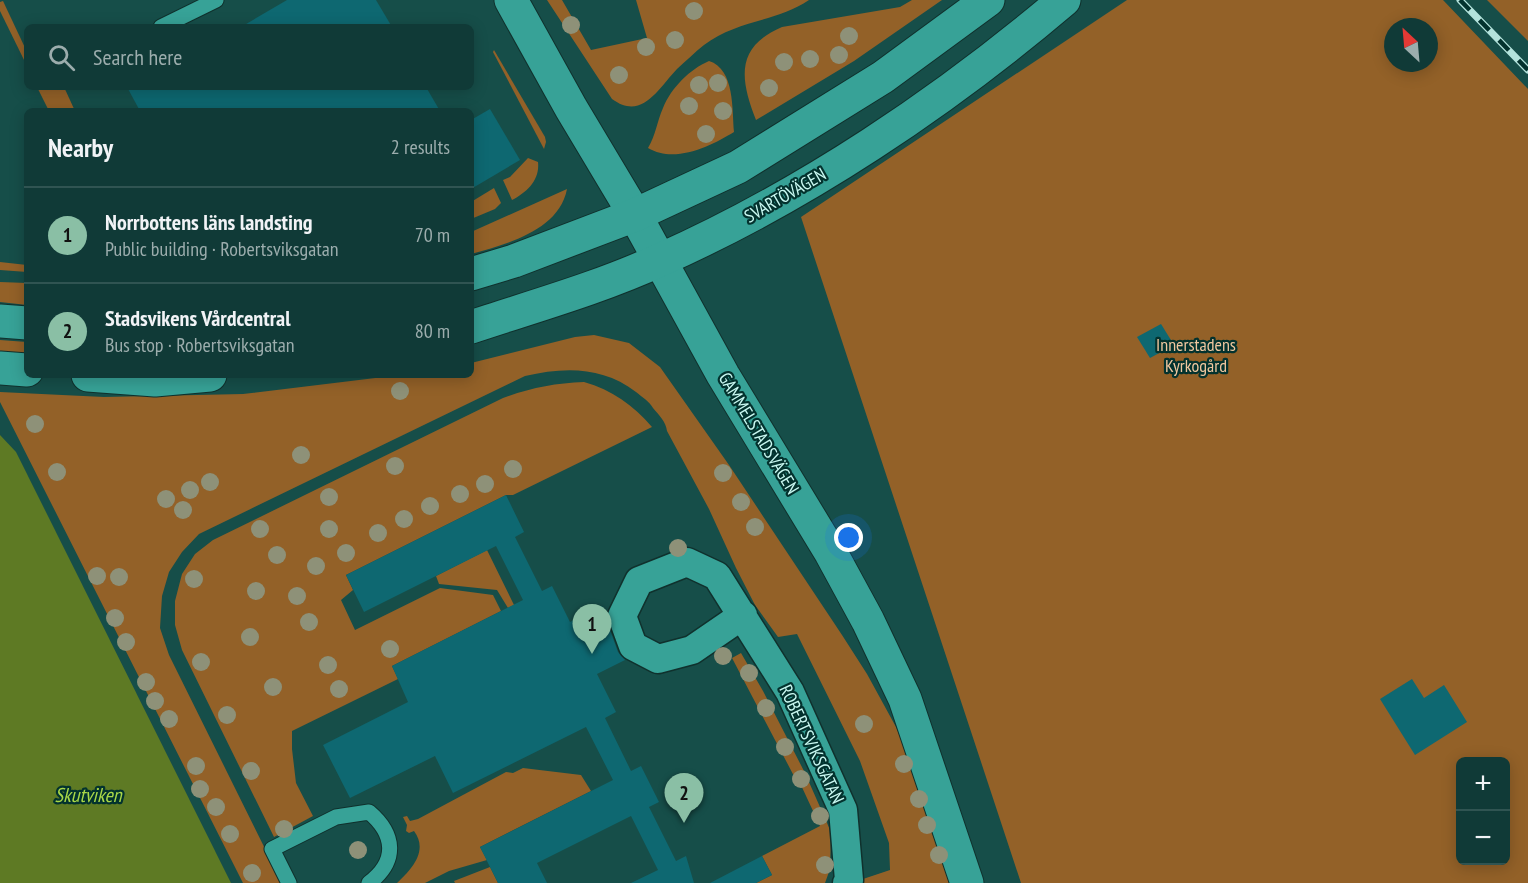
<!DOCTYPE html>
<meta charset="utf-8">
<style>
:root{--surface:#103a37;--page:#1e4542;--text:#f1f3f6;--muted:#9cadad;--line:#305452;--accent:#8abfa5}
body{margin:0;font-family:"PT Sans Narrow",sans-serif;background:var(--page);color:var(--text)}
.controls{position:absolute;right:18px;bottom:18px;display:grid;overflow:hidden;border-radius:9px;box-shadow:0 3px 15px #0003}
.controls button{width:54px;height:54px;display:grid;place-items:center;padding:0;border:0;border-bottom:2px solid var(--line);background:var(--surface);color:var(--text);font:30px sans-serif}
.compass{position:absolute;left:1384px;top:18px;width:54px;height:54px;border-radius:50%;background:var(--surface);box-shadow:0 3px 15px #0003;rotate:334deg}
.you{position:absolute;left:849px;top:538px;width:21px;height:21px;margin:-15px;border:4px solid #fff;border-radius:50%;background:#1a73e8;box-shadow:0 0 0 9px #1a73e833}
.badge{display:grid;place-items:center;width:39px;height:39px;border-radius:50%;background:var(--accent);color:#111;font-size:20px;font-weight:700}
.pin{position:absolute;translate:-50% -50px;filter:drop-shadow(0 2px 3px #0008)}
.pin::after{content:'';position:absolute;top:32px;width:21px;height:18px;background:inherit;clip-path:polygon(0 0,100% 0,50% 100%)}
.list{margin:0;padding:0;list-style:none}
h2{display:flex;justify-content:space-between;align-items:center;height:78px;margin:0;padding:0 24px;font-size:26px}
h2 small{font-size:20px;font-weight:400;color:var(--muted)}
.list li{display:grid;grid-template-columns:39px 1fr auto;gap:18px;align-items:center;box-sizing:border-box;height:96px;padding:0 24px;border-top:2px solid var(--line)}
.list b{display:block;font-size:22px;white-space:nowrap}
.list p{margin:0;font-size:20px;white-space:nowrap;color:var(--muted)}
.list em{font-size:20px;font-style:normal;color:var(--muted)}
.icon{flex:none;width:33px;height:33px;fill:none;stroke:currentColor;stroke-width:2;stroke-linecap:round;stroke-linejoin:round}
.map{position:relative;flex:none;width:1528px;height:883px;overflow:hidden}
.search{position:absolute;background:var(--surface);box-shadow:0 3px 15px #0003;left:24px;top:24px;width:450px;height:66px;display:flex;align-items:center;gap:15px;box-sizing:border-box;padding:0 21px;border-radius:9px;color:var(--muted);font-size:22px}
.panel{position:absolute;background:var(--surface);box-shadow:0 3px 15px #0003;left:24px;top:108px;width:450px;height:270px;border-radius:9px}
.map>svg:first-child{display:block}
</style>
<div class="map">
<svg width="1528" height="883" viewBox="0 0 1528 883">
<rect width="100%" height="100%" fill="#164e49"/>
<g fill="#936128" fill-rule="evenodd">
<path d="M 547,0 L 562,0 L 591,50 L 647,38 L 636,0 L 809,0 C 777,22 736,20 704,45 C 695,52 686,61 677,69 C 658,89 642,121 612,99 Z"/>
<path d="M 912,0 L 942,0 L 854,61 L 756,120 C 740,79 735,47 782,27 L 900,7 Z"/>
<path d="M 1127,0 L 1443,0 L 1528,89 L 1528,883 L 1021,883 L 801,217 ZM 1393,27 L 1429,27 L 1429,63 L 1393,63 ZM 1460,762 L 1506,762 L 1506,860 L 1460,860 Z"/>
<path d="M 1487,0 L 1528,0 L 1528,41 Z"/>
<path d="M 3,1 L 27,52 L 27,66 L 0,11 L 0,2 Z"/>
<path d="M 494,50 L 545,137 L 546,142 L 544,149 L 493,52 Z"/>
<path d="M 709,61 C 735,69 732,110 734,132 C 711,146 675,164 648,148 C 656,135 657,121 663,108 C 671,88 690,69 709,61 Z"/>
<path d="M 37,87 L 64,87 L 75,111 L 49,111 Z"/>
<path d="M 528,158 L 538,162 C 540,180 527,192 512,200 L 503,180 L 510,177 Z"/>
<path d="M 494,188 L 501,203 L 495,209 L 471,219 L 471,202 Z"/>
<path d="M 567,189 C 559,231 506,244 471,254 L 471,232 Z"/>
<path d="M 0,262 L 27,265 L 27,272 L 0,270 Z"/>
<path d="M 0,282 L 27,283 L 27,305 L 0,302 Z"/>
<path d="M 594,335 L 629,343 L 660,367 L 729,465 L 842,635 L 867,674 L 896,727 L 918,779 L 953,883 L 861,883 L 860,880 L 890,870 L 889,843 L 860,761 L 797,634 L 778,637 L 755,605 L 736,568 L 709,509 L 667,431 C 666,422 659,415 653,408 C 649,401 642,397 636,392 C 602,366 564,367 525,376 L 199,534 L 182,552 L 169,572 L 162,596 L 160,628 L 169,655 L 282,883 L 243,883 L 0,402 L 0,392 L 104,397 L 243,394 L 400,375 L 471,375 L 471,363 L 575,337 Z"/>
<path d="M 0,340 L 27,342 L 27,355 L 0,352 Z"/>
<path d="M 584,382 C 612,390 633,405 652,427 L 513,495 L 506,495 L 346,575 L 353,590 L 341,600 L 355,630 L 440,588 L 493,595 L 501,611 L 392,666 L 398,679 L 292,731 L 292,749 L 296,783 L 313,816 L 274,837 L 182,650 L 175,625 L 175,601 L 182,574 L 195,554 L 213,540 L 503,398 C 530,388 555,383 584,382 Z"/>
<path d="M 487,550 L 514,605 L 508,608 L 497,590 L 439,584 L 436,576 Z"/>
<path d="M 741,653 L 763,691 L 805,773 L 831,832 L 830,869 L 825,883 L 756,883 L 772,875 L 762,856 L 820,826 L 800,783 L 795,778 L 732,658 Z"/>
<path d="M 523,768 L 581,775 L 591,791 L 480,847 L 487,860 L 449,871 L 425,883 L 397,883 C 411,870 429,851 414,831 L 409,833 L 406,831 L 407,825 L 403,817 L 407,816 L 410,821 L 418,819 L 506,772 L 513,773 Z"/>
<path d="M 490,867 L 498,883 L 455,883 L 454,881 Z"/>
</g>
<path fill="#5e7a24" d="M 0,435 L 16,452 L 231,883 L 0,883 Z"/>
<g fill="#0e6871">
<path d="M 287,0 L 376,0 L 392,27 L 241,27 Z"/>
<path d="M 127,87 L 426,87 L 440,111 L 140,111 Z"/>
<path d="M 490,109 L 520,160 L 471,189 L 471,120 Z"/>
<path d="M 1161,324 L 1174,345 L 1150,358 L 1137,337 Z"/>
<path d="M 506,495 L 524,532 L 515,537 L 542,591 L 552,586 L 570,622 L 602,606 L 606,614 L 607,622 L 618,652 L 625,660 L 597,674 L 616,712 L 605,718 L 631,771 L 641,766 L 659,802 L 649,807 L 676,861 L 686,856 L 694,883 L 631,883 L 658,870 L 631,816 L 537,863 L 547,883 L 498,883 L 480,847 L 613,780 L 586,727 L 453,793 L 435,756 L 350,798 L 323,745 L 408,702 L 392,666 L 523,600 L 496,546 L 364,612 L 346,575 Z"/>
<path d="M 1412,679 L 1424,698 L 1444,685 L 1467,722 L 1415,755 L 1380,699 Z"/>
<path d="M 762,856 L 772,875 L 756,883 L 710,883 Z"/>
</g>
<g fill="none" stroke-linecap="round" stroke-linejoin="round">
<defs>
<g id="service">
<path d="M 161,27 L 216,0"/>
<path d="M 289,883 L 272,849 L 336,817 L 369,812 C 395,834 398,861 369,883"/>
</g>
<path id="minor" d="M 743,615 L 692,650 L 658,659 L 633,646 L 622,616 L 639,581 L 687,562 L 717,576 L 790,692 L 843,810 L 849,880 L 847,883"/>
<path id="tertiary" d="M 511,0 L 571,108 L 635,215 L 723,375 L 831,553 L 868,621 L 905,699 L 967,883"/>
<g id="secondary">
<path d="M 471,274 L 514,261 L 635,215 L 738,167 L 883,77 L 988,0"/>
<path d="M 0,321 L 27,323"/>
<path d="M 471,327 C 534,306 599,288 660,260 C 804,196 944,102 1064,0"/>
<path d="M 0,368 L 27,370"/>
<path d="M 88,375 L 155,380 L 210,375"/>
</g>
</defs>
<use href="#service" stroke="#10312d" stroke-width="17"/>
<use href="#minor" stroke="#10312d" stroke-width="31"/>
<use href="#tertiary" stroke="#10312d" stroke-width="35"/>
<use href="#secondary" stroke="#10312d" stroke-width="35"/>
<use href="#service" stroke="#37a297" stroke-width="15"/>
<use href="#minor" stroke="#37a297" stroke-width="28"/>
<use href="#tertiary" stroke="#37a297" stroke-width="33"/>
<use href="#secondary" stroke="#37a297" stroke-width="33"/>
<defs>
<path id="rail" d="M 1460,0 L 1528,70"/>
</defs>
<use href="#rail" stroke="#b3e3dc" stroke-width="7"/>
<use href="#rail" stroke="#03322e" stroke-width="4.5" stroke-dasharray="14" stroke-linecap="butt"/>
</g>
<g fill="#8e9178">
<circle cx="694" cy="11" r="9"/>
<circle cx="571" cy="25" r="9"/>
<circle cx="849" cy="36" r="9"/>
<circle cx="675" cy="40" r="9"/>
<circle cx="646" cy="47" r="9"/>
<circle cx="839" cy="55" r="9"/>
<circle cx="810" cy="59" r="9"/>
<circle cx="784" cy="62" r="9"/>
<circle cx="619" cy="75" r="9"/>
<circle cx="718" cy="83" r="9"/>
<circle cx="699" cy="85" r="9"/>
<circle cx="769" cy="88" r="9"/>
<circle cx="689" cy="106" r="9"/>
<circle cx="723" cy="111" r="9"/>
<circle cx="706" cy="134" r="9"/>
<circle cx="400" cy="391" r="9"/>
<circle cx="35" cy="424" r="9"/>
<circle cx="301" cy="455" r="9"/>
<circle cx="395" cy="466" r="9"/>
<circle cx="513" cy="469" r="9"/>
<circle cx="57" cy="472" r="9"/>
<circle cx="723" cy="473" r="9"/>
<circle cx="210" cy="482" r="9"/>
<circle cx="485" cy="484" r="9"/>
<circle cx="190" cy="490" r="9"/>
<circle cx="460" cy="494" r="9"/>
<circle cx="329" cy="497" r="9"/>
<circle cx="166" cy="499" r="9"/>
<circle cx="741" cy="502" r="9"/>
<circle cx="430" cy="506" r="9"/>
<circle cx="183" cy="510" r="9"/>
<circle cx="404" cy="519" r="9"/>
<circle cx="755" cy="527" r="9"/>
<circle cx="260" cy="529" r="9"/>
<circle cx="329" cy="529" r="9"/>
<circle cx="378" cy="533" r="9"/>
<circle cx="678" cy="548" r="9"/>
<circle cx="346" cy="553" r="9"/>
<circle cx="277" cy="555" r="9"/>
<circle cx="316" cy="566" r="9"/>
<circle cx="97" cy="576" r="9"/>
<circle cx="119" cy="577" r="9"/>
<circle cx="194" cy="579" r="9"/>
<circle cx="256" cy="591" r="9"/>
<circle cx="297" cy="596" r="9"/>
<circle cx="115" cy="618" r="9"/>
<circle cx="309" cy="622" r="9"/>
<circle cx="250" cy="637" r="9"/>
<circle cx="126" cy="642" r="9"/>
<circle cx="390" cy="649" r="9"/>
<circle cx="723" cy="656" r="9"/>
<circle cx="201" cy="662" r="9"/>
<circle cx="328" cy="665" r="9"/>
<circle cx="749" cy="673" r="9"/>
<circle cx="146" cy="682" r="9"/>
<circle cx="273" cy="687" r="9"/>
<circle cx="339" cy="689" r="9"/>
<circle cx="155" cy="701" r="9"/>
<circle cx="766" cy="708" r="9"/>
<circle cx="227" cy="715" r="9"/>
<circle cx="169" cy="719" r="9"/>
<circle cx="864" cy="724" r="9"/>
<circle cx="785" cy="747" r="9"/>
<circle cx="904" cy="764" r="9"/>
<circle cx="196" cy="766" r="9"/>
<circle cx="251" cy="771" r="9"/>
<circle cx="801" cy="779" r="9"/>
<circle cx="200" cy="789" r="9"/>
<circle cx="919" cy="799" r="9"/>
<circle cx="216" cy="807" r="9"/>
<circle cx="820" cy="816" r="9"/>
<circle cx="927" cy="825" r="9"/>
<circle cx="284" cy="829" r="9"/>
<circle cx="230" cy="834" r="9"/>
<circle cx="358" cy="850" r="9"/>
<circle cx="939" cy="855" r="9"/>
<circle cx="825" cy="865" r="9"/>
<circle cx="252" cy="873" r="9"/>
</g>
<g text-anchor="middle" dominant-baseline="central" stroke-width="4.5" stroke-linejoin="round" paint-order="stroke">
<g font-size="18" fill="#caf9f2" stroke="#03322e">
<text transform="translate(785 195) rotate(-30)">SVARTÖVÄGEN</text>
<text transform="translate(759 433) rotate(59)">GAMMELSTADSVÄGEN</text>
<text transform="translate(812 744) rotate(65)">ROBERTSVIKSGATAN</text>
</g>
<g font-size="18" fill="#f0c79f" stroke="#03322e">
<text x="1196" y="344">Innerstadens<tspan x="1196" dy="21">Kyrkogård</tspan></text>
</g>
<g font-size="20" font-style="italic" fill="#a9d848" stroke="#03322e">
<text x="88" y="795">Skutviken</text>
</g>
</g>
</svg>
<div class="controls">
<button>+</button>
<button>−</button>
</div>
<svg class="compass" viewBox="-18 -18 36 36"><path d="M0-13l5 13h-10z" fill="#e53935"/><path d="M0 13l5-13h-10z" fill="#9cadad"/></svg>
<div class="you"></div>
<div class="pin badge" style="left:592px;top:654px">1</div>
<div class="pin badge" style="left:684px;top:823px">2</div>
<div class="search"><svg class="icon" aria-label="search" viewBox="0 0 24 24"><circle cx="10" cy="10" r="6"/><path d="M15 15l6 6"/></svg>Search here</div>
<section class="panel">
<h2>Nearby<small>2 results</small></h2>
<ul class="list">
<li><span class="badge">1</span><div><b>Norrbottens läns landsting</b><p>Public building · Robertsviksgatan</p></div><em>70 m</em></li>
<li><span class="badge">2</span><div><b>Stadsvikens Vårdcentral</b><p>Bus stop · Robertsviksgatan</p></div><em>80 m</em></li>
</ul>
</section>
</div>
